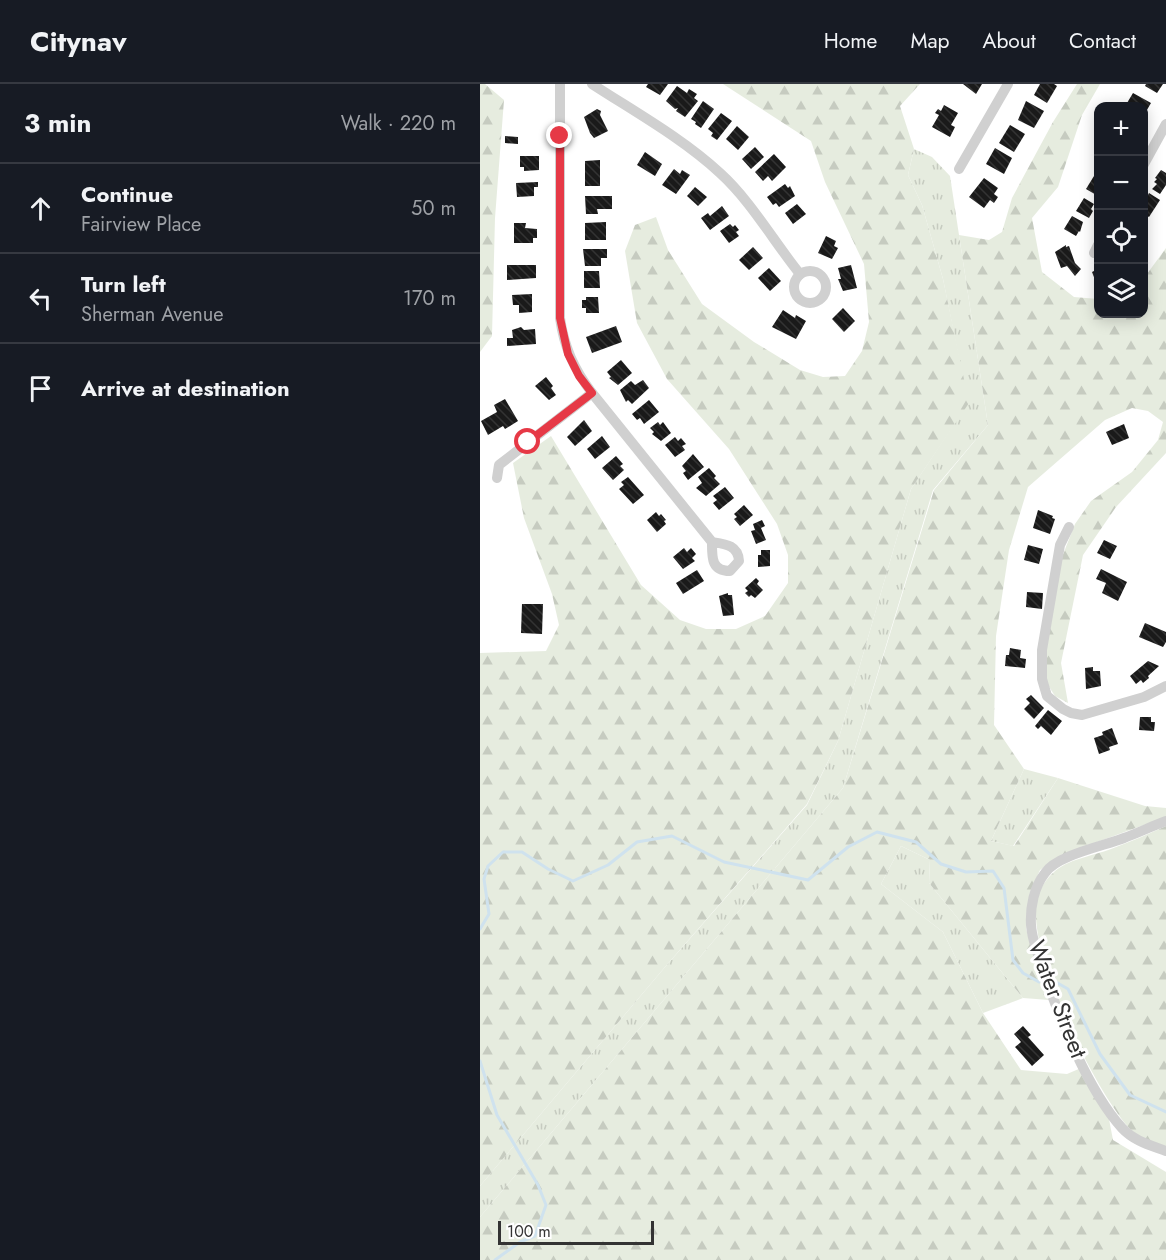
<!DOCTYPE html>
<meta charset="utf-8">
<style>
:root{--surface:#171b24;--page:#20242c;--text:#f1f3f6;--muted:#9ea1a6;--line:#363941}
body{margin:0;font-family:Jost,sans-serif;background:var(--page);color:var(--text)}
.controls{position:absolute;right:18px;top:18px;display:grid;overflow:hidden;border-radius:12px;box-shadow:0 3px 15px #0003}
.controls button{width:54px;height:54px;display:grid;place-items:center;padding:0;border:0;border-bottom:2px solid var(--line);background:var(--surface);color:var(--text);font:30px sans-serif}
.scale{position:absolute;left:18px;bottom:15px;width:156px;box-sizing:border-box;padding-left:6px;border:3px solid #333;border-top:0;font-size:16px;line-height:21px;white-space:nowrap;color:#333;-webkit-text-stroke:4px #fff;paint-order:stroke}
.stop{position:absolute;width:18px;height:18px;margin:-14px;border:4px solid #e63946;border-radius:50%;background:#fff}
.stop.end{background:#e63946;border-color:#fff;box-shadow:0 2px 6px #0008}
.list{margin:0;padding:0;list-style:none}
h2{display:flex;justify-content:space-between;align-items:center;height:78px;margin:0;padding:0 24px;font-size:26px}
h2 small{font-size:20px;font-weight:400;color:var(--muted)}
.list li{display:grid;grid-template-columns:39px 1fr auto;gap:18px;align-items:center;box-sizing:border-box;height:90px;padding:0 24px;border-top:2px solid var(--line)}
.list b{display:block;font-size:22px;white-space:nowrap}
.list p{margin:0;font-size:20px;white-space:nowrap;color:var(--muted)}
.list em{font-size:20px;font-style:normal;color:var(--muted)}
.icon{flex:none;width:33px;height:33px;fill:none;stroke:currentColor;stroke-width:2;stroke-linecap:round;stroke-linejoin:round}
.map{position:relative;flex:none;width:686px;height:1176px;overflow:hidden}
header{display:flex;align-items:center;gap:36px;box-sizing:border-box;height:84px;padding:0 30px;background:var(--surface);border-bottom:2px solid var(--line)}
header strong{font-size:28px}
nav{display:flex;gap:33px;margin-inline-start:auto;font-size:21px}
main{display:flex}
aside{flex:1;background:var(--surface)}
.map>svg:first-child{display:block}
</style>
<header>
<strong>Citynav</strong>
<nav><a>Home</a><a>Map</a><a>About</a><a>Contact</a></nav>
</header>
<main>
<aside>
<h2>3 min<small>Walk · 220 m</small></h2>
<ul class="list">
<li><svg class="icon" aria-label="ahead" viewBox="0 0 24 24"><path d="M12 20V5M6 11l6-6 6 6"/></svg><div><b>Continue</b><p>Fairview Place</p></div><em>50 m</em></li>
<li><svg class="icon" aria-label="left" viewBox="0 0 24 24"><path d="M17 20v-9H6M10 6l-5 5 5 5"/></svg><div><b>Turn left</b><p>Sherman Avenue</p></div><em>170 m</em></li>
<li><svg class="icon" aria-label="arrive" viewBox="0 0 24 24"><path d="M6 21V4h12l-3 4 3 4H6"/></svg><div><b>Arrive at destination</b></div></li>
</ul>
</aside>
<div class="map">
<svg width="686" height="1176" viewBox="0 0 686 1176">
<defs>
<pattern id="grass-tufts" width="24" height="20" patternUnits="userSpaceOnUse" patternTransform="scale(1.5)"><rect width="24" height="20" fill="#e6ecdf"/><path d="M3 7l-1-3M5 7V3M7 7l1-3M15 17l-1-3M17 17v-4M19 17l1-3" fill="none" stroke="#c6cbc0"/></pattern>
<pattern id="forest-firs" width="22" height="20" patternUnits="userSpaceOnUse" patternTransform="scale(1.5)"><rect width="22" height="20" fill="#e6ecdf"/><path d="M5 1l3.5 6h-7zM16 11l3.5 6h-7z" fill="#c6cbc0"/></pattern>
<pattern id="building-back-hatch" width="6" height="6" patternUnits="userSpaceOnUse" patternTransform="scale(1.5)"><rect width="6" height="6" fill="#1a1a1a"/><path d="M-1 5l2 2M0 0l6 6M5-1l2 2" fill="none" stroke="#333"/></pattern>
</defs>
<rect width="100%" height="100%" fill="#fff"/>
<g fill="url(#grass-tufts)">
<path d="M 434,65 L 452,73 L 470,92 L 508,341 L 453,406 L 363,704 L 0,1133 L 0,1102 L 185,883 L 327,721 L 358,657 L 431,405 L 488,319 L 463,195 L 442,121 L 428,91 Z"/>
<path d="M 544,685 L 578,694 L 533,762 L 511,757 Z"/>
<path d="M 421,762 L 450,776 L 449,799 L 543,914 L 503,929 L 463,848 L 401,800 Z"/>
</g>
<g fill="url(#forest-firs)">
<path d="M 0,0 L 5,0 L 24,16 L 15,134 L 12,252 L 0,268 Z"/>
<path d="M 243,0 L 440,0 L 420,22 L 434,65 L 428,91 L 442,121 L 463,195 L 489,319 L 431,405 L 358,657 L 327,720 L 185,883 L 0,1102 L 0,569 L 66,567 L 79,541 L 72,510 L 44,434 L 33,379 L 71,352 L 161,501 L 200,536 L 226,545 L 256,545 L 285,532 L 308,499 L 308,471 L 297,440 L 249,365 L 187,295 L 157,239 L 145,167 L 155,141 L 176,133 L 188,166 L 222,220 L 274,258 L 320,286 L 343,293 L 365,292 L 382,267 L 389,238 L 384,180 L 345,98 L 331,57 Z"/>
<path d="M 597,0 L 620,0 L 602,31 L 578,103 L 552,134 L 562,188 L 594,213 L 618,215 L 618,230 L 664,230 L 664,194 L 686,164 L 686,369 L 636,423 L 603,471 L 581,579 L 588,619 L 575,612 L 567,599 L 567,561 L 582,473 L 595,440 L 611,417 L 652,388 L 678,356 L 683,338 L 668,327 L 652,324 L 625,336 L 548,403 L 529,466 L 516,552 L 514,641 L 544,685 L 511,757 L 534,762 L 578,694 L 665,722 L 686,724 L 686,733 L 581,771 L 560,786 L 550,808 L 546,845 L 569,916 L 543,914 L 449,799 L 450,776 L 421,762 L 401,800 L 463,848 L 503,929 L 541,986 L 587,990 L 601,984 L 628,1030 L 633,1056 L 686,1088 L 686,1176 L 0,1176 L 0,1133 L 363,704 L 454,406 L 508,341 L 479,151 L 509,156 L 522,148 L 532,114 L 573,38 Z"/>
<path d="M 686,742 L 686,1064 C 673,1059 660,1055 650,1045 C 616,1009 539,856 559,808 C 562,802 568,793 573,789 C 587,775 613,772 631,765 C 650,758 668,750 686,742 Z"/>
</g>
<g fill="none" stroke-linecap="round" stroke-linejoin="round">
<g stroke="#cfe2ee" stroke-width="3">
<path d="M 0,845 L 9,830 L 4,795 L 8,782 L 23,768 L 42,768 L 68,785 L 93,797 L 128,781 L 157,758 L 192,752 L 244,778 L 328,796 L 368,763 L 397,748 L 436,758 L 461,780 L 486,788 L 513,787 L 524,804 L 533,876 L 543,889 L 559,898"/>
<path d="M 574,897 L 588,905 L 620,970 L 650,1011 L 686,1028"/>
<path d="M 0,977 L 17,1031 L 58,1101 L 66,1121 L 55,1152 L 40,1158 L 15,1176"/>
</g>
</g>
<g fill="url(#building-back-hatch)">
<path d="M 168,0 L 188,0 L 180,11 L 166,3 Z"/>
<path d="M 483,0 L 502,0 L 496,10 Z"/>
<path d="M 560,0 L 574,0 L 577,2 L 567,19 L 554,11 Z"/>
<path d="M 666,0 L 683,0 L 677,9 L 665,2 Z"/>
<path d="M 197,2 L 207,9 L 209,5 L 217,10 L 214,14 L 218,17 L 205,33 L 196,27 L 198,24 L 195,25 L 186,17 Z"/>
<path d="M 653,9 L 671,19 L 664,31 L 664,22 L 653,22 L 647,19 Z"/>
<path d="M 223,17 L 234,25 L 221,44 L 215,40 L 216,38 L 211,35 Z"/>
<path d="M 546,17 L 564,27 L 554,44 L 538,36 Z"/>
<path d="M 464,21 L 478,29 L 471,41 L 475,43 L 470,53 L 452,43 L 459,31 L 455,29 L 458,25 L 461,27 Z"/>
<path d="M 117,25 L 121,27 L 120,31 L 128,47 L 114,54 L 110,49 L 104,33 Z"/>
<path d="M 241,29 L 252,37 L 237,56 L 231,52 L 233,49 L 228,45 Z"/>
<path d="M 530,41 L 545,50 L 534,68 L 519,59 Z"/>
<path d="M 257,42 L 269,53 L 258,66 L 246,55 Z"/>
<path d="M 25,52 L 38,53 L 38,60 L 25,59 Z"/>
<path d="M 275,63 L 284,73 L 271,85 L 262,75 Z"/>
<path d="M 515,64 L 532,74 L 524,90 L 506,80 Z"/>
<path d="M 165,68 L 182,80 L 175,92 L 157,81 Z"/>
<path d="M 294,70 L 306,83 L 292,97 L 288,92 L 283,97 L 275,88 Z"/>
<path d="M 40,72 L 59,72 L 59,86 L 44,87 L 44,83 L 40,83 Z"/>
<path d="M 120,76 L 120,102 L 105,102 L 105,77 Z"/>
<path d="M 194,85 L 200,90 L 202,86 L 210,91 L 196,110 L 182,101 Z"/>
<path d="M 681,86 L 686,89 L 686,101 L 680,110 L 672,105 L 677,100 L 674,98 L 677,95 L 675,94 Z"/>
<path d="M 614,92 L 618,94 L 618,112 L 606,105 Z"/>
<path d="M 504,94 L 518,104 L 514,110 L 518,113 L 514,119 L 510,116 L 504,124 L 489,113 Z"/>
<path d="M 58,98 L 58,103 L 54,103 L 54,112 L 37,113 L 36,99 Z"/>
<path d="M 305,100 L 308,104 L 310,102 L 315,112 L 299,123 L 296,119 L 293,121 L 287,113 Z"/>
<path d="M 215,103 L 227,113 L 218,122 L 207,112 Z"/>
<path d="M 669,109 L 680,116 L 669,133 L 664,130 L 664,118 Z"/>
<path d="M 105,112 L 132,112 L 132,125 L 117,125 L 118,130 L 106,130 Z"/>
<path d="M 604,114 L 614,120 L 611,125 L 613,127 L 609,134 L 596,127 Z"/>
<path d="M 317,120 L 326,130 L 313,140 L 305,129 Z"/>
<path d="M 242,122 L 249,132 L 230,146 L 221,134 L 228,129 L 230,132 Z"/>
<path d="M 592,132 L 603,138 L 600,148 L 599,147 L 596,152 L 584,145 Z"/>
<path d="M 126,138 L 126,156 L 105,156 L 105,139 Z"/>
<path d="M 34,139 L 46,139 L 45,144 L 57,145 L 57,154 L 53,154 L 53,159 L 34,159 Z"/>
<path d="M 250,140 L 253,143 L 255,141 L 259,146 L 256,148 L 259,152 L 249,159 L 240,147 Z"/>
<path d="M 346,152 L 356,157 L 354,162 L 358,164 L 352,175 L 338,169 Z"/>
<path d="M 586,161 L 586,163 L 589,162 L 595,179 L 601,185 L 595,192 L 587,182 L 581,184 L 575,168 Z"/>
<path d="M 273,163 L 283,174 L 269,186 L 259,176 Z"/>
<path d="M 103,165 L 127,165 L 127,174 L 121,174 L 121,182 L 105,182 Z"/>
<path d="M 27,181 L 56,181 L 56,194 L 27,196 Z"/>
<path d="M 371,181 L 377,204 L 363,207 L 358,195 L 361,195 L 358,184 Z"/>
<path d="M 289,184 L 301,197 L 290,207 L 278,194 Z"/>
<path d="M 618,185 L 618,200 L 617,201 L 612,188 Z"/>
<path d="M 104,187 L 119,187 L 120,204 L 104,204 Z"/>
<path d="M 52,210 L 52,228 L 39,229 L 39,221 L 33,221 L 32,211 Z"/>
<path d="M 106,213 L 118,213 L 119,229 L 106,229 L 106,224 L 102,224 L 102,216 L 106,216 Z"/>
<path d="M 363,224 L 375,237 L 364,248 L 352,235 Z"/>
<path d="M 303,226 L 315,234 L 316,231 L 326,237 L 316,255 L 292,243 Z"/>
<path d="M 136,242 L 142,258 L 112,269 L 106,253 Z"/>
<path d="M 41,243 L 44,246 L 55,245 L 56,260 L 27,262 L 27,254 L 33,254 L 32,246 Z"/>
<path d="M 141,276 L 152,289 L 138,301 L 129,294 L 131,293 L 127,288 Z"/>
<path d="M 66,293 L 73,302 L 71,304 L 76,311 L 69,316 L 55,302 Z"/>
<path d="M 163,296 L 169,304 L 152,320 L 148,316 L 146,318 L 140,306 L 151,297 L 155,301 Z"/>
<path d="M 25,315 L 38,337 L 25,345 L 23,342 L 8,351 L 1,337 L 17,328 L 14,321 Z"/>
<path d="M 169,316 L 179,328 L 164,340 L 160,334 L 157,336 L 152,330 Z"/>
<path d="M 104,336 L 112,347 L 95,362 L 87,353 Z"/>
<path d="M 178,338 L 180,341 L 183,338 L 191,349 L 181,357 L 172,350 L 174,348 L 170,344 Z"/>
<path d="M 644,340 L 649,354 L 632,361 L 626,348 Z"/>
<path d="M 122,352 L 130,363 L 115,375 L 107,365 Z"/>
<path d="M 195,353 L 198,357 L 201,354 L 206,360 L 202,362 L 205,366 L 195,373 L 185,361 Z"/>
<path d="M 213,370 L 224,383 L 208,396 L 203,389 L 206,387 L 202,382 Z"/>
<path d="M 136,372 L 143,380 L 140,382 L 144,386 L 133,396 L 122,384 Z"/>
<path d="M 229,384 L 236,392 L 234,394 L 240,400 L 226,412 L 216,404 L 222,399 L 218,393 Z"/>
<path d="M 148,393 L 164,411 L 153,420 L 139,405 L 144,401 L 141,398 Z"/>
<path d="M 245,403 L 254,414 L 239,426 L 233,419 L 237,416 L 233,412 Z"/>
<path d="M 264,421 L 273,431 L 260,442 L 254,435 L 257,433 L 254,430 Z"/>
<path d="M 558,426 L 573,432 L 572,434 L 575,435 L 570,450 L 553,444 Z"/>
<path d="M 176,428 L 179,432 L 181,430 L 186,436 L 184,437 L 186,440 L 177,448 L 167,436 Z"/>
<path d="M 282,436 L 285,442 L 281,444 L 286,456 L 276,460 L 271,447 L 275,446 L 273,440 Z"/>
<path d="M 624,456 L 637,462 L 630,475 L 617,469 Z"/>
<path d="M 548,461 L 563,465 L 559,480 L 544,476 Z"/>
<path d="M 204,464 L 207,468 L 211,464 L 216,470 L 212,474 L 215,477 L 203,485 L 193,473 Z"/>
<path d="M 281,466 L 290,466 L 290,482 L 278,483 L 278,471 L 281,471 Z"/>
<path d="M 621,485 L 647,498 L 638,517 L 622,509 L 626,499 L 616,495 Z"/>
<path d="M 217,486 L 224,497 L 203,510 L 196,499 Z"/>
<path d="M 276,494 L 279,497 L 277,500 L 283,506 L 275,514 L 271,511 L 269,513 L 265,509 L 268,507 L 265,504 Z"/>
<path d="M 547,508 L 563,509 L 562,525 L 546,523 Z"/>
<path d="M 248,509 L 248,511 L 252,511 L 254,531 L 243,532 L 239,512 Z"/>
<path d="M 42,520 L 63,520 L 62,550 L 41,549 Z"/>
<path d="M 665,539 L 686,548 L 686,558 L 683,563 L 659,553 Z"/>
<path d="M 530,564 L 541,566 L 540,574 L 546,575 L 545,584 L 525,582 L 526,571 L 529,571 Z"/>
<path d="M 668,577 L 679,582 L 668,592 L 669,594 L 663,599 L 661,596 L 656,600 L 650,592 Z"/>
<path d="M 613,583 L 613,587 L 620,587 L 621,602 L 606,605 L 605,584 Z"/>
<path d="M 551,611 L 564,624 L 554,635 L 544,625 L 550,619 L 546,615 Z"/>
<path d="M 568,626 L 582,637 L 571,651 L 561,642 L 558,645 L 555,642 Z"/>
<path d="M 660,633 L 671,633 L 671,638 L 675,638 L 674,647 L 659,646 Z"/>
<path d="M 632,644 L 638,660 L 629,663 L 630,666 L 619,670 L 614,654 L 623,651 L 622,648 Z"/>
<path d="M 543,942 L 551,951 L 548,953 L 564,971 L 552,982 L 535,963 L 541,958 L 534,950 Z"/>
</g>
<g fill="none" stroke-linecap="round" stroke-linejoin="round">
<g stroke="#d0d0d0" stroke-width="10">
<path d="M 80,0 L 80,234 C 84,263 94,285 112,309 L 232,458 C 232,473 231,487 250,487 L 259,477 C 258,461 245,460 232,458"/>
<path d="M 112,0 C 155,28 202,54 240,89 C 271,117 294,158 320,190"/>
<path d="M 664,80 L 686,40"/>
<path d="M 479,85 L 528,0"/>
<path d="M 614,169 L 618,161"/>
<circle cx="330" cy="203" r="16"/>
<path d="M 17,394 L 19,381 L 112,309"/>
<path d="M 589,443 L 580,461 L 562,566 L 562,595 L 567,612 L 583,625 L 591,629 L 602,631 L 664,613 L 686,602"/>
<path d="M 686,737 C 672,742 658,749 644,754 C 624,762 577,771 565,789 C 554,803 550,823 551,841 C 552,856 558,871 563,885 C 578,932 609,1008 642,1044 C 654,1057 670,1061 686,1067"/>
</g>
</g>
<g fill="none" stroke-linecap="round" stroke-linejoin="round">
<path stroke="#e63946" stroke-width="8" d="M 48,358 L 112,309 L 99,292 L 88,270 L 80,234 L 80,52"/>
</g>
<g text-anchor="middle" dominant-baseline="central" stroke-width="6" stroke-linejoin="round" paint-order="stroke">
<g font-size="24" fill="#333" stroke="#fff">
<text transform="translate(578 915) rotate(69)">Water Street</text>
</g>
</g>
</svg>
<div class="controls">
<button>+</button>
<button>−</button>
<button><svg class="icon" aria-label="locate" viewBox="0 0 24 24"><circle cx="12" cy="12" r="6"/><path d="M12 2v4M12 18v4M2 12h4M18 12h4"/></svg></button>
<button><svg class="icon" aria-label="layers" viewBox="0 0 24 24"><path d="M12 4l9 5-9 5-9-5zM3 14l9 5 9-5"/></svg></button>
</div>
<div class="scale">100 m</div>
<div class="stop" style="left:48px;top:358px"></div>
<div class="stop end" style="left:80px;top:52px"></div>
</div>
</main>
